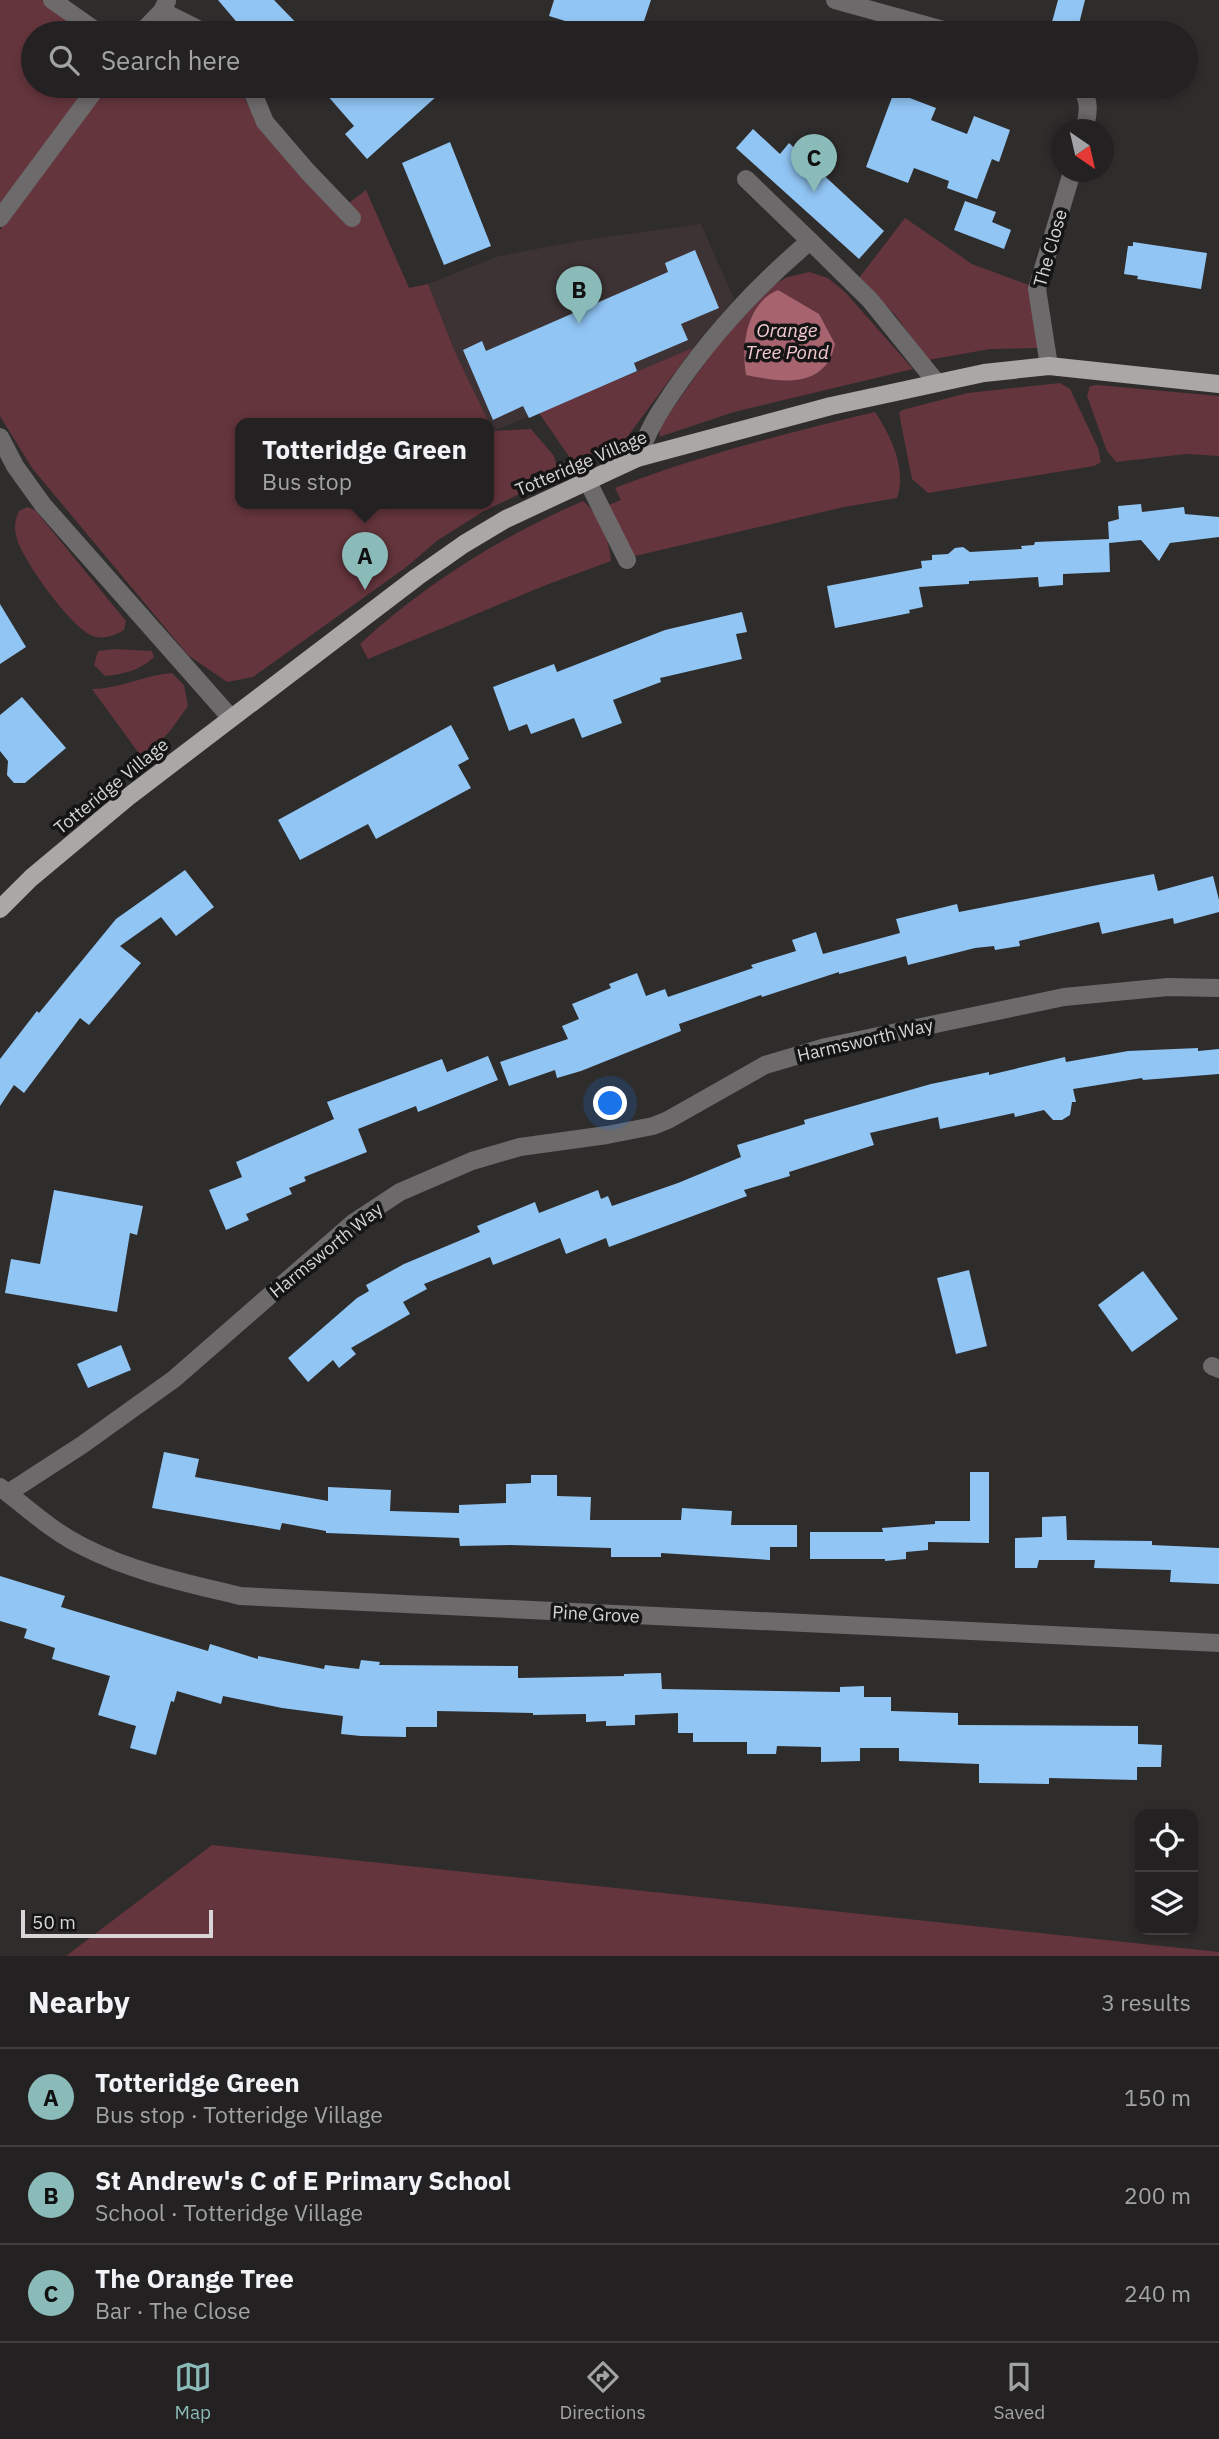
<!DOCTYPE html>
<meta charset="utf-8">
<style>
:root{--surface:#232121;--page:#2f2e2e;--text:#f1f3f6;--muted:#a3a3a5;--line:#403e3f;--accent:#8bbbb9}
body{margin:0;font-family:"IBM Plex Sans",sans-serif;background:var(--page);color:var(--text)}
.controls{position:absolute;right:21px;bottom:21px;display:grid;overflow:hidden;border-radius:14px;box-shadow:0 4px 10px #0003}
.controls button{width:63px;height:63px;display:grid;place-items:center;padding:0;border:0;border-bottom:2px solid var(--line);background:var(--surface);color:var(--text);font:35px sans-serif}
.compass{position:absolute;left:1051px;top:119px;width:63px;height:63px;border-radius:50%;background:var(--surface);box-shadow:0 4px 10px #0003;rotate:146deg}
.scale{position:absolute;left:21px;bottom:18px;width:192px;box-sizing:border-box;padding-left:7px;border:4px solid #d7d5d5;border-top:0;font-size:19px;line-height:24px;white-space:nowrap;color:#d7d5d5;-webkit-text-stroke:5px #161515;paint-order:stroke}
.you{position:absolute;left:611px;top:1104px;width:24px;height:24px;margin:-18px;border:5px solid #fff;border-radius:50%;background:#1a73e8;box-shadow:0 0 0 10px #1a73e833}
.badge{display:grid;place-items:center;width:46px;height:46px;border-radius:50%;background:var(--accent);color:#111;font-size:23px;font-weight:700}
.pin{position:absolute;translate:-50% -58px;filter:drop-shadow(0 2px 4px #0008)}
.pin::after{content:'';position:absolute;top:37px;width:24px;height:21px;background:inherit;clip-path:polygon(0 0,100% 0,50% 100%)}
.popup{position:absolute;left:235px;top:418px;width:259px;height:91px;box-sizing:border-box;display:grid;place-content:center;border-radius:14px;background:var(--surface);filter:drop-shadow(0 2px 5px #0005);font-size:23px;white-space:nowrap;color:var(--muted)}
.popup b{font-size:26px;color:var(--text)}
.popup::after{content:'';position:absolute;left:50%;top:100%;margin-left:-14px;border:14px solid transparent;border-top-color:var(--surface)}
.list{margin:0;padding:0;list-style:none}
h2{display:flex;justify-content:space-between;align-items:center;height:91px;margin:0;padding:0 28px;font-size:30px}
h2 small{font-size:23px;font-weight:400;color:var(--muted)}
.list li{display:grid;grid-template-columns:46px 1fr auto;gap:21px;align-items:center;box-sizing:border-box;height:98px;padding:0 28px;border-top:2px solid var(--line)}
.list b{display:block;font-size:26px;white-space:nowrap}
.list p{margin:0;font-size:23px;white-space:nowrap;color:var(--muted)}
.list em{font-size:23px;font-style:normal;color:var(--muted)}
.icon{flex:none;width:38px;height:38px;fill:none;stroke:currentColor;stroke-width:2;stroke-linecap:round;stroke-linejoin:round}
.map{position:relative;flex:none;width:1219px;height:1956px;overflow:hidden}
.search{position:absolute;background:var(--surface);box-shadow:0 4px 10px #0003;left:21px;right:21px;top:21px;height:77px;display:flex;align-items:center;gap:18px;box-sizing:border-box;padding:0 24px;border-radius:38px;color:var(--muted);font-size:26px}
.sheet{height:385px;background:var(--surface)}
nav{display:flex;justify-content:space-around;align-items:center;box-sizing:border-box;height:98px;border-top:2px solid var(--line);background:var(--surface);font-size:19px;color:var(--muted)}
nav a{display:grid;justify-items:center;gap:4px}
nav .on{color:var(--accent)}
.map>svg:first-child{display:block}
</style>
<div class="map">
<svg width="1219" height="1956" viewBox="0 0 1219 1956">
<rect width="100%" height="100%" fill="#2f2c2c"/>
<path fill="#3d3234" d="M 701,224 L 734,299 L 693,348 L 638,373 L 493,431 L 455,352 L 428,284 L 499,256 L 578,241 Z"/>
<g fill="#65353d" fill-rule="evenodd">
<path d="M 0,0 L 42,0 L 89,33 L 33,33 L 33,86 L 89,86 L 0,203 Z"/>
<path d="M 107,86 L 239,86 C 259,136 302,173 337,212 L 366,190 L 409,288 L 428,284 L 455,352 L 493,431 L 531,429 L 554,456 L 559,475 L 484,511 L 438,540 L 405,568 L 253,677 L 227,682 L 188,655 L 32,468 L 0,416 L 0,230 L 31,183 ZM 241,424 L 489,424 L 489,504 L 241,504 Z"/>
<path d="M 905,218 L 972,264 L 1029,285 L 1040,348 L 990,349 L 928,360 L 896,316 L 859,278 Z"/>
<path d="M 809,272 L 828,278 L 845,292 L 913,369 L 734,412 L 659,437 L 660,427 C 687,390 748,293 788,277 C 795,275 803,274 809,272 Z"/>
<path d="M 693,348 L 619,448 L 575,465 L 539,413 Z"/>
<path d="M 1060,383 L 1070,389 L 1098,448 L 1101,462 L 1094,466 L 928,493 L 912,479 L 899,413 L 902,410 L 968,393 Z"/>
<path d="M 1097,385 L 1219,396 L 1219,456 L 1186,454 L 1116,462 L 1107,451 L 1087,396 L 1090,386 Z"/>
<path d="M 875,412 C 891,436 907,469 897,498 L 844,507 L 635,556 L 604,507 L 621,500 L 615,488 C 700,455 787,433 875,412 Z"/>
<path d="M 583,501 C 600,515 609,539 611,561 L 546,585 L 368,659 L 360,644 C 426,583 501,537 583,501 Z"/>
<path d="M 27,507 L 35,510 L 126,621 L 124,630 C 116,635 104,640 93,636 C 72,629 26,564 18,542 C 14,530 14,522 19,511 Z"/>
<path d="M 115,649 L 152,651 L 154,657 C 140,671 123,674 105,676 L 94,665 L 98,651 Z"/>
<path d="M 172,673 L 184,685 L 188,706 L 170,731 L 143,759 L 92,689 C 119,689 145,675 172,673 Z"/>
<path d="M 212,1845 L 1219,1952 L 1219,1956 L 66,1956 Z"/>
</g>
<path fill="#a7646f" d="M 778,290 L 819,314 L 835,344 C 833,351 831,360 826,365 C 806,388 772,380 746,375 C 741,344 747,303 778,290 Z"/>
<g fill="#91c5f4">
<path d="M 218,0 L 274,0 L 306,33 L 246,33 Z"/>
<path d="M 554,0 L 651,0 L 643,24 L 635,21 L 632,33 L 594,33 L 574,27 L 575,24 L 549,16 Z"/>
<path d="M 1058,0 L 1085,0 L 1078,28 L 1052,22 Z"/>
<path d="M 319,86 L 448,86 L 367,159 L 345,134 L 354,126 Z"/>
<path d="M 894,92 L 936,108 L 931,120 L 967,134 L 974,116 L 1010,130 L 999,162 L 992,159 L 977,199 L 947,188 L 949,181 L 914,168 L 908,183 L 866,167 Z"/>
<path d="M 753,129 L 780,154 L 789,143 L 884,231 L 859,259 L 736,148 Z"/>
<path d="M 450,142 L 491,246 L 444,265 L 402,163 Z"/>
<path d="M 965,201 L 996,212 L 992,222 L 1011,230 L 1004,249 L 954,230 Z"/>
<path d="M 1133,242 L 1207,253 L 1201,289 L 1137,279 L 1138,276 L 1124,274 L 1128,246 L 1133,246 Z"/>
<path d="M 695,250 L 719,308 L 681,324 L 688,340 L 634,363 L 637,371 L 529,418 L 523,406 L 493,420 L 463,350 L 482,341 L 486,351 L 668,272 L 665,263 Z"/>
<path d="M 1141,504 L 1142,512 L 1184,507 L 1185,514 L 1219,517 L 1219,537 L 1170,543 L 1159,561 L 1141,540 L 1109,543 L 1109,540 L 1110,572 L 1063,574 L 1063,585 L 1039,587 L 1038,577 L 969,581 L 969,584 L 919,587 L 923,607 L 909,610 L 910,613 L 835,628 L 827,586 L 922,568 L 921,561 L 932,560 L 932,555 L 948,554 L 955,548 L 963,547 L 970,552 L 1022,549 L 1021,546 L 1034,545 L 1035,542 L 1109,539 L 1108,522 L 1119,519 L 1118,506 Z"/>
<path d="M 0,604 L 26,647 L 0,664 Z"/>
<path d="M 742,612 L 747,632 L 736,634 L 742,659 L 660,678 L 661,682 L 613,700 L 622,723 L 582,738 L 574,718 L 531,734 L 527,724 L 509,731 L 493,687 L 554,664 L 557,672 L 665,630 Z"/>
<path d="M 22,697 L 66,748 L 25,783 L 14,783 L 7,775 L 8,761 L 0,751 L 0,715 Z"/>
<path d="M 451,725 L 469,759 L 458,765 L 471,788 L 376,839 L 368,824 L 300,860 L 278,820 Z"/>
<path d="M 185,870 L 214,907 L 176,936 L 161,917 L 120,946 L 141,963 L 89,1025 L 80,1018 L 24,1093 L 14,1085 L 0,1106 L 0,1059 L 37,1011 L 39,1013 L 116,919 Z"/>
<path d="M 1154,874 L 1158,891 L 1213,876 L 1219,900 L 1219,912 L 1174,924 L 1173,918 L 1102,934 L 1099,922 L 1019,941 L 1020,946 L 995,950 L 994,946 L 975,948 L 908,965 L 906,956 L 839,974 L 839,972 L 762,997 L 761,995 L 679,1024 L 681,1031 L 581,1071 L 557,1078 L 555,1070 L 509,1086 L 500,1062 L 568,1039 L 562,1026 L 579,1019 L 572,1004 L 611,988 L 609,984 L 637,973 L 646,996 L 665,989 L 668,997 L 753,968 L 751,965 L 796,951 L 792,940 L 816,932 L 823,954 L 900,933 L 896,919 L 957,904 L 959,912 Z"/>
<path d="M 1198,1048 L 1198,1051 L 1219,1049 L 1219,1074 L 1143,1080 L 1142,1078 L 1073,1089 L 1076,1102 L 1072,1102 L 1070,1115 L 1062,1120 L 1053,1120 L 1044,1110 L 1015,1117 L 1014,1113 L 940,1129 L 938,1117 L 870,1133 L 874,1145 L 789,1172 L 790,1176 L 744,1190 L 747,1196 L 609,1247 L 606,1238 L 566,1254 L 560,1238 L 493,1265 L 490,1257 L 424,1284 L 427,1289 L 403,1302 L 410,1314 L 351,1348 L 356,1354 L 339,1368 L 333,1360 L 308,1382 L 288,1358 L 357,1298 L 369,1291 L 366,1285 L 404,1264 L 480,1232 L 477,1226 L 535,1202 L 539,1213 L 598,1190 L 601,1199 L 608,1196 L 612,1206 L 678,1183 L 741,1157 L 737,1145 L 805,1124 L 804,1120 L 931,1084 L 989,1072 L 989,1075 L 1065,1057 L 1066,1062 L 1128,1051 Z"/>
<path d="M 488,1056 L 498,1080 L 418,1112 L 416,1106 L 358,1129 L 367,1152 L 304,1177 L 306,1181 L 289,1188 L 292,1194 L 246,1214 L 249,1220 L 226,1230 L 209,1190 L 242,1177 L 236,1162 L 334,1119 L 327,1102 L 442,1059 L 447,1072 Z"/>
<path d="M 54,1190 L 143,1206 L 137,1235 L 130,1233 L 117,1312 L 5,1293 L 11,1259 L 40,1264 Z"/>
<path d="M 969,1270 L 987,1346 L 956,1354 L 937,1278 Z"/>
<path d="M 1143,1271 L 1178,1319 L 1132,1352 L 1098,1305 Z"/>
<path d="M 121,1345 L 131,1370 L 88,1388 L 77,1364 Z"/>
<path d="M 164,1452 L 199,1459 L 195,1477 L 328,1501 L 328,1487 L 391,1490 L 390,1511 L 459,1513 L 459,1505 L 506,1503 L 506,1484 L 531,1483 L 531,1475 L 557,1475 L 557,1496 L 591,1497 L 590,1520 L 681,1520 L 682,1508 L 732,1511 L 731,1525 L 797,1525 L 797,1547 L 770,1547 L 770,1560 L 661,1553 L 661,1557 L 611,1557 L 611,1548 L 510,1545 L 460,1546 L 459,1538 L 326,1533 L 326,1531 L 282,1523 L 280,1530 L 152,1508 Z"/>
<path d="M 970,1472 L 989,1472 L 989,1543 L 928,1542 L 928,1550 L 906,1552 L 906,1559 L 885,1561 L 885,1559 L 810,1559 L 810,1532 L 883,1532 L 882,1528 L 935,1524 L 935,1521 L 970,1521 Z"/>
<path d="M 1066,1516 L 1067,1540 L 1152,1541 L 1152,1545 L 1219,1548 L 1219,1584 L 1170,1582 L 1171,1570 L 1094,1568 L 1095,1560 L 1039,1560 L 1037,1568 L 1015,1568 L 1015,1538 L 1042,1537 L 1042,1517 Z"/>
<path d="M 0,1576 L 65,1596 L 61,1607 L 208,1651 L 210,1644 L 258,1659 L 258,1656 L 324,1669 L 325,1665 L 359,1669 L 361,1660 L 380,1662 L 379,1665 L 518,1666 L 518,1678 L 624,1676 L 624,1674 L 661,1673 L 662,1689 L 840,1692 L 840,1687 L 864,1686 L 864,1697 L 891,1697 L 891,1711 L 958,1713 L 958,1725 L 1138,1726 L 1138,1744 L 1162,1745 L 1161,1767 L 1137,1767 L 1137,1780 L 1049,1778 L 1049,1784 L 979,1783 L 979,1764 L 899,1761 L 899,1748 L 860,1748 L 860,1761 L 821,1762 L 821,1747 L 777,1746 L 776,1754 L 747,1754 L 747,1742 L 693,1742 L 693,1733 L 678,1733 L 678,1713 L 635,1715 L 635,1725 L 606,1726 L 606,1721 L 586,1722 L 586,1714 L 533,1715 L 533,1713 L 437,1711 L 437,1727 L 406,1727 L 406,1737 L 361,1736 L 341,1734 L 343,1716 L 282,1708 L 223,1696 L 221,1704 L 177,1691 L 174,1702 L 171,1701 L 156,1755 L 130,1748 L 136,1726 L 98,1715 L 110,1676 L 52,1659 L 55,1648 L 24,1638 L 27,1629 L 0,1621 Z"/>
</g>
<g fill="none" stroke-linecap="round" stroke-linejoin="round">
<g stroke="#6c6a6a" stroke-width="18">
<path d="M 52,0 L 99,33"/>
<path d="M 835,0 L 954,33"/>
<path d="M 162,11 L 206,33"/>
<path d="M 141,33 L 162,11 L 167,1"/>
<path d="M 250,86 L 265,122 L 308,172 L 352,218"/>
<path d="M 1081,86 C 1090,102 1089,112 1084,130"/>
<path d="M 746,179 L 810,241"/>
<path d="M 0,218 L 98,86"/>
<path d="M 1049,366 L 1037,289 L 1072,172"/>
<path d="M 0,437 L 15,466 L 43,505 L 231,718"/>
<path d="M 637,458 C 644,442 651,425 661,410 C 701,347 753,289 810,241 L 870,300 L 937,383"/>
<path d="M 587,480 L 627,560"/>
<path d="M 1212,1366 L 1219,1369"/>
<path d="M 0,1487 C 27,1508 53,1532 84,1547 C 133,1572 187,1583 240,1596 L 1219,1643"/>
<path d="M 8,1493 L 82,1445 L 174,1379 L 353,1223 L 400,1192 L 472,1161 L 520,1147 L 607,1135 L 653,1126 L 668,1120 L 765,1065 L 826,1047 L 1064,997 L 1168,987 L 1219,988"/>
</g>
<path stroke="#aba7a7" stroke-width="18" d="M 0,909 L 31,878 L 128,797 L 417,577 L 464,544 L 506,519 L 637,458 L 831,406 L 984,373 L 1049,366 L 1219,384"/>
</g>
<g text-anchor="middle" dominant-baseline="central" stroke-width="7" stroke-linejoin="round" paint-order="stroke">
<g font-size="18" fill="#d7d5d5" stroke="#161515">
<text transform="translate(1050 248) rotate(-74)">The Close</text>
<text transform="translate(581 463) rotate(-23)">Totteridge Village</text>
<text transform="translate(111 786) rotate(-39)">Totteridge Village</text>
<text transform="translate(865 1040) rotate(-13)">Harmsworth Way</text>
<text transform="translate(326 1250) rotate(-39)">Harmsworth Way</text>
<text transform="translate(596 1614) rotate(3)">Pine Grove</text>
</g>
<g font-size="19" font-style="italic" fill="#f3cacf" stroke="#161515">
<text x="787" y="330">Orange<tspan x="787" dy="22">Tree Pond</tspan></text>
</g>
</g>
</svg>
<div class="controls">
<button><svg class="icon" aria-label="locate" viewBox="0 0 24 24"><circle cx="12" cy="12" r="6"/><path d="M12 2v4M12 18v4M2 12h4M18 12h4"/></svg></button>
<button><svg class="icon" aria-label="layers" viewBox="0 0 24 24"><path d="M12 4l9 5-9 5-9-5zM3 14l9 5 9-5"/></svg></button>
</div>
<svg class="compass" viewBox="-18 -18 36 36"><path d="M0-13l5 13h-10z" fill="#e53935"/><path d="M0 13l5-13h-10z" fill="#a3a3a5"/></svg>
<div class="scale">50 m</div>
<div class="you"></div>
<div class="pin badge" style="left:365px;top:590px">A</div>
<div class="popup"><b>Totteridge Green</b>Bus stop</div>
<div class="pin badge" style="left:579px;top:324px">B</div>
<div class="pin badge" style="left:814px;top:192px">C</div>
<div class="search"><svg class="icon" aria-label="search" viewBox="0 0 24 24"><circle cx="10" cy="10" r="6"/><path d="M15 15l6 6"/></svg>Search here</div>
</div>
<section class="sheet">
<h2>Nearby<small>3 results</small></h2>
<ul class="list">
<li><span class="badge">A</span><div><b>Totteridge Green</b><p>Bus stop · Totteridge Village</p></div><em>150 m</em></li>
<li><span class="badge">B</span><div><b>St Andrew's C of E Primary School</b><p>School · Totteridge Village</p></div><em>200 m</em></li>
<li><span class="badge">C</span><div><b>The Orange Tree</b><p>Bar · The Close</p></div><em>240 m</em></li>
</ul>
</section>
<nav>
<a class="on"><svg class="icon" aria-label="map" viewBox="0 0 24 24"><path d="M3 6l6-2 6 2 6-2v14l-6 2-6-2-6 2zM9 4v14M15 6v14"/></svg>Map</a>
<a><svg class="icon" aria-label="directions" viewBox="0 0 24 24"><path d="M12 3l9 9-9 9-9-9zM9 14v-3h6M13 9l2 2-2 2"/></svg>Directions</a>
<a><svg class="icon" aria-label="saved" viewBox="0 0 24 24"><path d="M7 4h10v16l-5-4-5 4z"/></svg>Saved</a>
</nav>
